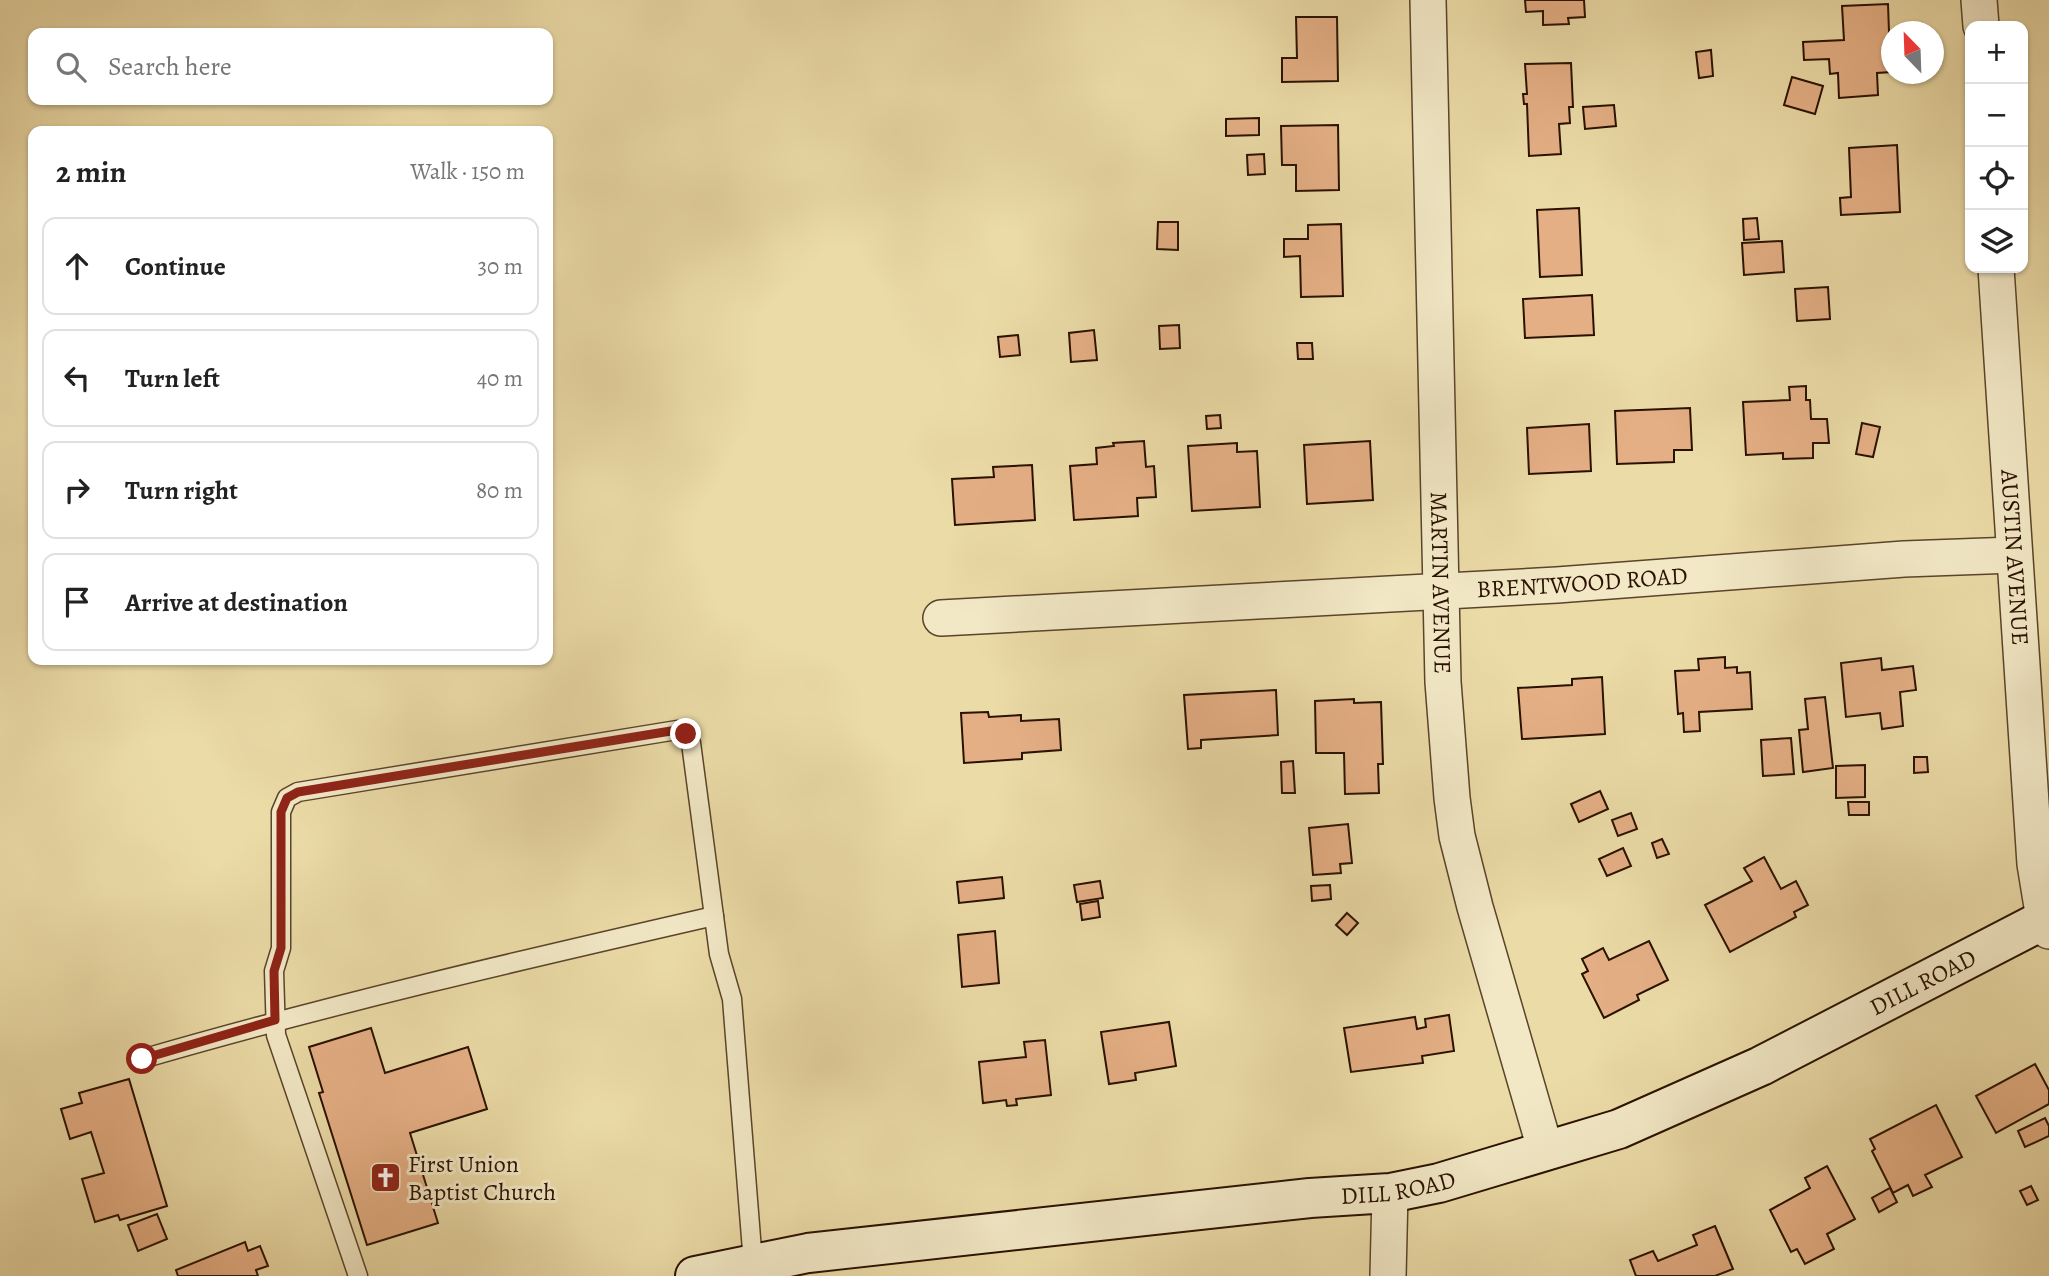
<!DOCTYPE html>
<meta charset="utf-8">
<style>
:root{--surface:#fff;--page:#f2f2f2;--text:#222;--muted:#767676;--line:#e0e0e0}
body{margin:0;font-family:Alegreya,serif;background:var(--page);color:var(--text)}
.controls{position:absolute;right:21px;top:21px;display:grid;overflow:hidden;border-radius:14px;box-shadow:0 2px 5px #0004}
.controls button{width:63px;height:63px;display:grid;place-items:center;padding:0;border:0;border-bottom:2px solid var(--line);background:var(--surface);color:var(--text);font:35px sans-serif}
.compass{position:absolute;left:1881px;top:21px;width:63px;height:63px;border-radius:50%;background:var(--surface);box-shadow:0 2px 5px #0004;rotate:337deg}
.stop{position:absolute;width:21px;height:21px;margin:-16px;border:5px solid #8f2418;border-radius:50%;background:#fff}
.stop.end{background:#8f2418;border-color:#fff;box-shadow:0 2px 7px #0008}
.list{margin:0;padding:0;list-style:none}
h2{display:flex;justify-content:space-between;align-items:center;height:91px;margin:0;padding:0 28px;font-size:30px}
h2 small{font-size:23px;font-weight:400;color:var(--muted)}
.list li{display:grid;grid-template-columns:46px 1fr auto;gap:21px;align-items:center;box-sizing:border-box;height:98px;margin:0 14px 14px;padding:0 14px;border:2px solid var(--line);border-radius:14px}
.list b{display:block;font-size:26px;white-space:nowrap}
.list em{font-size:23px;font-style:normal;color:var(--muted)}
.icon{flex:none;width:38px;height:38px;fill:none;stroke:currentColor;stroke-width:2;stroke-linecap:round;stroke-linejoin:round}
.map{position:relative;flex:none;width:2049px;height:1276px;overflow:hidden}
.search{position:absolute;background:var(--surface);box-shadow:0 2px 5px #0004;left:28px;top:28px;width:525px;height:77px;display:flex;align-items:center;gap:18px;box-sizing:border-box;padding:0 24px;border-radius:14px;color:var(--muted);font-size:26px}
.panel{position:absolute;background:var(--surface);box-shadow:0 2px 5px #0004;left:28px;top:126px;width:525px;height:539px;border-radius:14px}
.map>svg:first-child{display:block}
</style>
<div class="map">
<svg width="2049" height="1276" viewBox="0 0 2049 1276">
<rect width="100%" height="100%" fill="#ebdba7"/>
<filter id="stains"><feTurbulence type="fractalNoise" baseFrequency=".00286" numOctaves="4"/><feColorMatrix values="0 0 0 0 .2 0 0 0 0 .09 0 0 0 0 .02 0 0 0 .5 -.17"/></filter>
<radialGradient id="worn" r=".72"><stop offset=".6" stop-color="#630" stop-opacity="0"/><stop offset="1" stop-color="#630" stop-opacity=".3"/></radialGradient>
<g fill="#e5af85" stroke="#2a1100" stroke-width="2">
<path d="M 1525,0 L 1584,0 L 1585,17 L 1568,18 L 1569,24 L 1543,25 L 1543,11 L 1526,12 Z"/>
<path d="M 1888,4 L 1889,32 L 1892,32 L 1892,72 L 1877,73 L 1878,95 L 1839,98 L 1838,73 L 1830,74 L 1829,59 L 1804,60 L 1803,42 L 1844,40 L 1842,6 Z"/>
<path d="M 1296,17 L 1337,17 L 1338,81 L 1282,82 L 1282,58 L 1297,58 Z"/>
<path d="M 1711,50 L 1713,76 L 1699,78 L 1696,52 Z"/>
<path d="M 1571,63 L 1573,107 L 1569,107 L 1570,123 L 1559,124 L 1561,154 L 1529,156 L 1527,104 L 1524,104 L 1523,94 L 1527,94 L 1525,64 Z"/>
<path d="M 1792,77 L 1823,86 L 1815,114 L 1784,105 Z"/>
<path d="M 1614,105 L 1616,126 L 1585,129 L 1583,107 Z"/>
<path d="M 1259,118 L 1259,135 L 1226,136 L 1226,119 Z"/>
<path d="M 1338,125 L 1339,190 L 1296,191 L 1296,165 L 1282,165 L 1281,126 Z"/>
<path d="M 1897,145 L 1900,212 L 1841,215 L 1840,198 L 1851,197 L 1849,148 Z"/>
<path d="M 1264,154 L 1265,174 L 1248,175 L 1247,155 Z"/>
<path d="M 1579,208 L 1582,275 L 1540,277 L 1537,210 Z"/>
<path d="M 1757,218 L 1759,239 L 1744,240 L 1743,219 Z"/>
<path d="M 1158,222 L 1178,222 L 1178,250 L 1157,249 Z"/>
<path d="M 1341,224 L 1343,296 L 1301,297 L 1300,256 L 1284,257 L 1284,239 L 1308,239 L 1308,225 Z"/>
<path d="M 1782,241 L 1784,272 L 1744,275 L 1742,243 Z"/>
<path d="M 1828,287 L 1830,319 L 1797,321 L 1795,289 Z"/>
<path d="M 1592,295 L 1594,335 L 1525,338 L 1523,299 Z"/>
<path d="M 1179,325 L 1180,348 L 1160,349 L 1159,326 Z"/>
<path d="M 1094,330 L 1097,360 L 1071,362 L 1069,333 Z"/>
<path d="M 1018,335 L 1020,355 L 1000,357 L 998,337 Z"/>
<path d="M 1297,343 L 1312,343 L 1313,359 L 1298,359 Z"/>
<path d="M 1806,386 L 1806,400 L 1810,400 L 1811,419 L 1827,419 L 1829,443 L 1813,443 L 1813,458 L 1783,459 L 1783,453 L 1746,455 L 1743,402 L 1790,400 L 1789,387 Z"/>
<path d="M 1690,408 L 1692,450 L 1674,450 L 1674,462 L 1617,464 L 1615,411 Z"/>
<path d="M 1220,415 L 1221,428 L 1207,429 L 1206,416 Z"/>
<path d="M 1862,423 L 1880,427 L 1873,457 L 1856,454 Z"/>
<path d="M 1589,424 L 1591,471 L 1529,474 L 1527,428 Z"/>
<path d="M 1144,441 L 1146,467 L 1154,466 L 1156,497 L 1137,498 L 1138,516 L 1074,520 L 1070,466 L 1097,464 L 1096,448 L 1114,446 L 1113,443 Z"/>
<path d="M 1370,441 L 1373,500 L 1307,504 L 1304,445 Z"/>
<path d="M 1237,443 L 1237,452 L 1257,451 L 1260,507 L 1192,511 L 1188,446 Z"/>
<path d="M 1032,465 L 1035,520 L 955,525 L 952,479 L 994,477 L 993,467 Z"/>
<path d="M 1725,657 L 1725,668 L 1737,667 L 1737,673 L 1750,672 L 1752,709 L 1699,712 L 1700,731 L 1684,732 L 1683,713 L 1678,714 L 1675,671 L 1699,670 L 1698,659 Z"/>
<path d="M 1881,658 L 1882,670 L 1913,666 L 1916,690 L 1900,692 L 1903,726 L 1882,729 L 1880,713 L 1846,717 L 1841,663 Z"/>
<path d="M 1602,677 L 1605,734 L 1522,739 L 1518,688 L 1572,685 L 1572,679 Z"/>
<path d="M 1276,690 L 1278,735 L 1201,740 L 1201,748 L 1188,749 L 1184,695 Z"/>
<path d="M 1825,697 L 1833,768 L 1803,772 L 1799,730 L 1808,729 L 1805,699 Z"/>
<path d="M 1354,699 L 1354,703 L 1381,702 L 1383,764 L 1378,764 L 1379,793 L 1345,794 L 1344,753 L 1316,753 L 1315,701 Z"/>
<path d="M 988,712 L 989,717 L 1021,715 L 1021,721 L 1059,719 L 1061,750 L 1022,753 L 1022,759 L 964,763 L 961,713 Z"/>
<path d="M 1791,738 L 1794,774 L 1763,776 L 1761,740 Z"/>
<path d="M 1914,757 L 1927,757 L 1928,772 L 1914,773 Z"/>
<path d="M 1293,761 L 1295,793 L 1282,793 L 1281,762 Z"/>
<path d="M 1865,765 L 1865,797 L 1836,798 L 1836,766 Z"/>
<path d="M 1600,791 L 1608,809 L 1579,822 L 1571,804 Z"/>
<path d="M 1848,802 L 1869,802 L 1869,815 L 1849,815 Z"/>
<path d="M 1631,813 L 1637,829 L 1618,836 L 1612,820 Z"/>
<path d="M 1348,824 L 1352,863 L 1340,864 L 1341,873 L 1313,875 L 1309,828 Z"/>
<path d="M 1662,839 L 1669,854 L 1657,858 L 1652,843 Z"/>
<path d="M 1623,848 L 1631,866 L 1607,876 L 1599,859 Z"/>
<path d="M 1764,857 L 1781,889 L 1796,881 L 1808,905 L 1794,912 L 1796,917 L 1730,952 L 1705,905 L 1752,881 L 1744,868 Z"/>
<path d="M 1002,877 L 1004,898 L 959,903 L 957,882 Z"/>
<path d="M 1100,881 L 1103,898 L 1077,902 L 1074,885 Z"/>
<path d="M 1330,885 L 1331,899 L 1312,901 L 1311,886 Z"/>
<path d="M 1098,901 L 1100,917 L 1082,920 L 1080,904 Z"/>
<path d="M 1347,913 L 1358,923 L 1347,935 L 1336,925 Z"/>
<path d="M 995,931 L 999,983 L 962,987 L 958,935 Z"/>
<path d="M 1649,941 L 1668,980 L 1637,995 L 1639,1000 L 1604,1018 L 1582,974 L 1588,971 L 1582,959 L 1603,948 L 1609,960 Z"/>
<path d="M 1449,1015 L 1454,1051 L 1422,1056 L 1423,1063 L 1351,1072 L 1344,1028 L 1415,1017 L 1417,1029 L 1426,1027 L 1425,1019 Z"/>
<path d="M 1169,1022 L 1176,1066 L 1135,1073 L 1136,1080 L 1109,1084 L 1101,1032 Z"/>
<path d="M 371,1028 L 385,1073 L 468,1047 L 487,1109 L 410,1133 L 438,1223 L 367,1245 L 319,1093 L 323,1092 L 309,1047 Z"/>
<path d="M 1045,1040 L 1051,1095 L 1016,1099 L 1017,1105 L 1007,1106 L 1006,1100 L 983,1103 L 979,1062 L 1026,1057 L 1024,1042 Z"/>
<path d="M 2035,1064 L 2049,1090 L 2049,1104 L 1996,1133 L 1976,1096 Z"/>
<path d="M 129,1079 L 167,1206 L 120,1220 L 118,1215 L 95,1222 L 82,1179 L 104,1173 L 91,1132 L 70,1139 L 61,1109 L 82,1103 L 79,1093 Z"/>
<path d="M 1936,1105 L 1962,1157 L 1925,1175 L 1932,1187 L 1913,1196 L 1908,1185 L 1893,1193 L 1872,1151 L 1875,1149 L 1870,1139 Z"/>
<path d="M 2045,1118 L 2049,1126 L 2049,1136 L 2025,1147 L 2018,1131 Z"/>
<path d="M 1827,1166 L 1855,1219 L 1827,1234 L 1834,1249 L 1805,1264 L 1797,1249 L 1791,1252 L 1770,1210 L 1810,1188 L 1805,1178 Z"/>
<path d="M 2031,1186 L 2038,1200 L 2027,1205 L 2020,1191 Z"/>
<path d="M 1890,1188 L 1897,1202 L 1879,1212 L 1872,1198 Z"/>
<path d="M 157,1214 L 167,1239 L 138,1251 L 128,1225 Z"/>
<path d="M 1715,1226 L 1733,1269 L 1715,1276 L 1636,1276 L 1630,1260 L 1653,1251 L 1658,1261 L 1697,1245 L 1693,1235 Z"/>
<path d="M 245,1242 L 248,1251 L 260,1246 L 268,1266 L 256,1270 L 258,1276 L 178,1276 L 176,1270 Z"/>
</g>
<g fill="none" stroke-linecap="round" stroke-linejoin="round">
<defs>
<g id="lane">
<path d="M 142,1059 C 331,1004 522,960 714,916"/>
<path d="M 358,1276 L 276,1035 L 274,971 L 281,948 L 281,812 L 287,798 L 298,792 L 677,730 L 686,734 L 691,743 L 719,954 L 732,999 L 753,1263"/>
</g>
<g id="street">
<path id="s1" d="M 1428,0 L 1443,682 L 1452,798 L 1457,836 L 1475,907 L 1546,1152"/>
<path d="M 1979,0 L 1981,26"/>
<path id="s2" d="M 1996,268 L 2035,864 L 2044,919 L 2049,931"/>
<path id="s3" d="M 941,618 L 1557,585 L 1904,559 L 2014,555"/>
<path d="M 1388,1276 L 1390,1193"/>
</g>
<g id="secondary">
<path id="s4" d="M 695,1276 L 808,1253 L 1310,1198 L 1390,1193 L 1439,1183 L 1619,1129 L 1761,1066 L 2049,917"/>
</g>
</defs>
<use href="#lane" stroke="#5a442a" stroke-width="21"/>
<use href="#street" stroke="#5a442a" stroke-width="38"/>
<use href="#secondary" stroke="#2a1100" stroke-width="42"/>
<use href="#lane" stroke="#f2e8c6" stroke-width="18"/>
<use href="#street" stroke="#f2e8c6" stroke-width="35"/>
<use href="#secondary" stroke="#f2e8c6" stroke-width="38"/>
</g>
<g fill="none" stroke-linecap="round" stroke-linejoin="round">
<path stroke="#8f2418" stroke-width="9" d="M 142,1059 L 275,1020 L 274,971 L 281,948 L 281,812 L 287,798 L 298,792 L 677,730 L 686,734"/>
</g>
<defs>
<symbol id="church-square" viewBox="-11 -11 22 22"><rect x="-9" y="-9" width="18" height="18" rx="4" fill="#8f2418" stroke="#f2e8c6"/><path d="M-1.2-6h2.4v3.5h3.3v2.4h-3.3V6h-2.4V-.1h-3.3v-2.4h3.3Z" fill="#fff"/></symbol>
</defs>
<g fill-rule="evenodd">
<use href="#church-square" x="368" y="1160" width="35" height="35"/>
</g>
<g text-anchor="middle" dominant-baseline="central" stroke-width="6" stroke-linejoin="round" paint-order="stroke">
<g font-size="24" fill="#2a1100" stroke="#f2e8c6">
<text stroke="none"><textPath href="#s2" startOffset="290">AUSTIN AVENUE</textPath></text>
<text stroke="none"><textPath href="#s1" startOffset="583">MARTIN AVENUE</textPath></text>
<text stroke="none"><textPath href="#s3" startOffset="642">BRENTWOOD ROAD</textPath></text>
<text stroke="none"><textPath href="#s4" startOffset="1276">DILL ROAD</textPath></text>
<text stroke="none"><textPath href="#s4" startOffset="709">DILL ROAD</textPath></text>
</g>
<g font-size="24" fill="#2a1100" stroke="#f2e8c6" text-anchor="start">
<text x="408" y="1164">First Union<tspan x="408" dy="28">Baptist Church</tspan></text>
</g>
</g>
<rect width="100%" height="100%" filter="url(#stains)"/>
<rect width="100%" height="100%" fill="url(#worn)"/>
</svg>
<div class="controls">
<button>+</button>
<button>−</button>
<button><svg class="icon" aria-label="locate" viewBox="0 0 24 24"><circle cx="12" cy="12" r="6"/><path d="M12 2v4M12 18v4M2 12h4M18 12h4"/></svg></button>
<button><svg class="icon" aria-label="layers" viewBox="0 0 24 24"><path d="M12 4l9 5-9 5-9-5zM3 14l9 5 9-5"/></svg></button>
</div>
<svg class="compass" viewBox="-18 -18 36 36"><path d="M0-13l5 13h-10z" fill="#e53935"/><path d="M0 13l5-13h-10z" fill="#767676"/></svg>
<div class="stop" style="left:142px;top:1059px"></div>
<div class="stop end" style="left:686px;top:734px"></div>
<div class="search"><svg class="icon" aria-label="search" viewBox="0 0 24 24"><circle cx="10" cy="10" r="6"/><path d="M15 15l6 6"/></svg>Search here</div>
<section class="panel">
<h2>2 min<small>Walk · 150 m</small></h2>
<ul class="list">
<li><svg class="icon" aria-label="ahead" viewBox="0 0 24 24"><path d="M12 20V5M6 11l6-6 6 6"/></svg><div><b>Continue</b></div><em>30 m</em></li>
<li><svg class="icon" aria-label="left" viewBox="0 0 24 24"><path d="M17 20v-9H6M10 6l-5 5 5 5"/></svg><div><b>Turn left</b></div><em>40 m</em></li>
<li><svg class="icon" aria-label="right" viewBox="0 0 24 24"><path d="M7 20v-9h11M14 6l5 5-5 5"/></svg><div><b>Turn right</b></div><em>80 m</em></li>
<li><svg class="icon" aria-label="arrive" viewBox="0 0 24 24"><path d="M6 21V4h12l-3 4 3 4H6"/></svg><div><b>Arrive at destination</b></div></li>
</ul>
</section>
</div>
